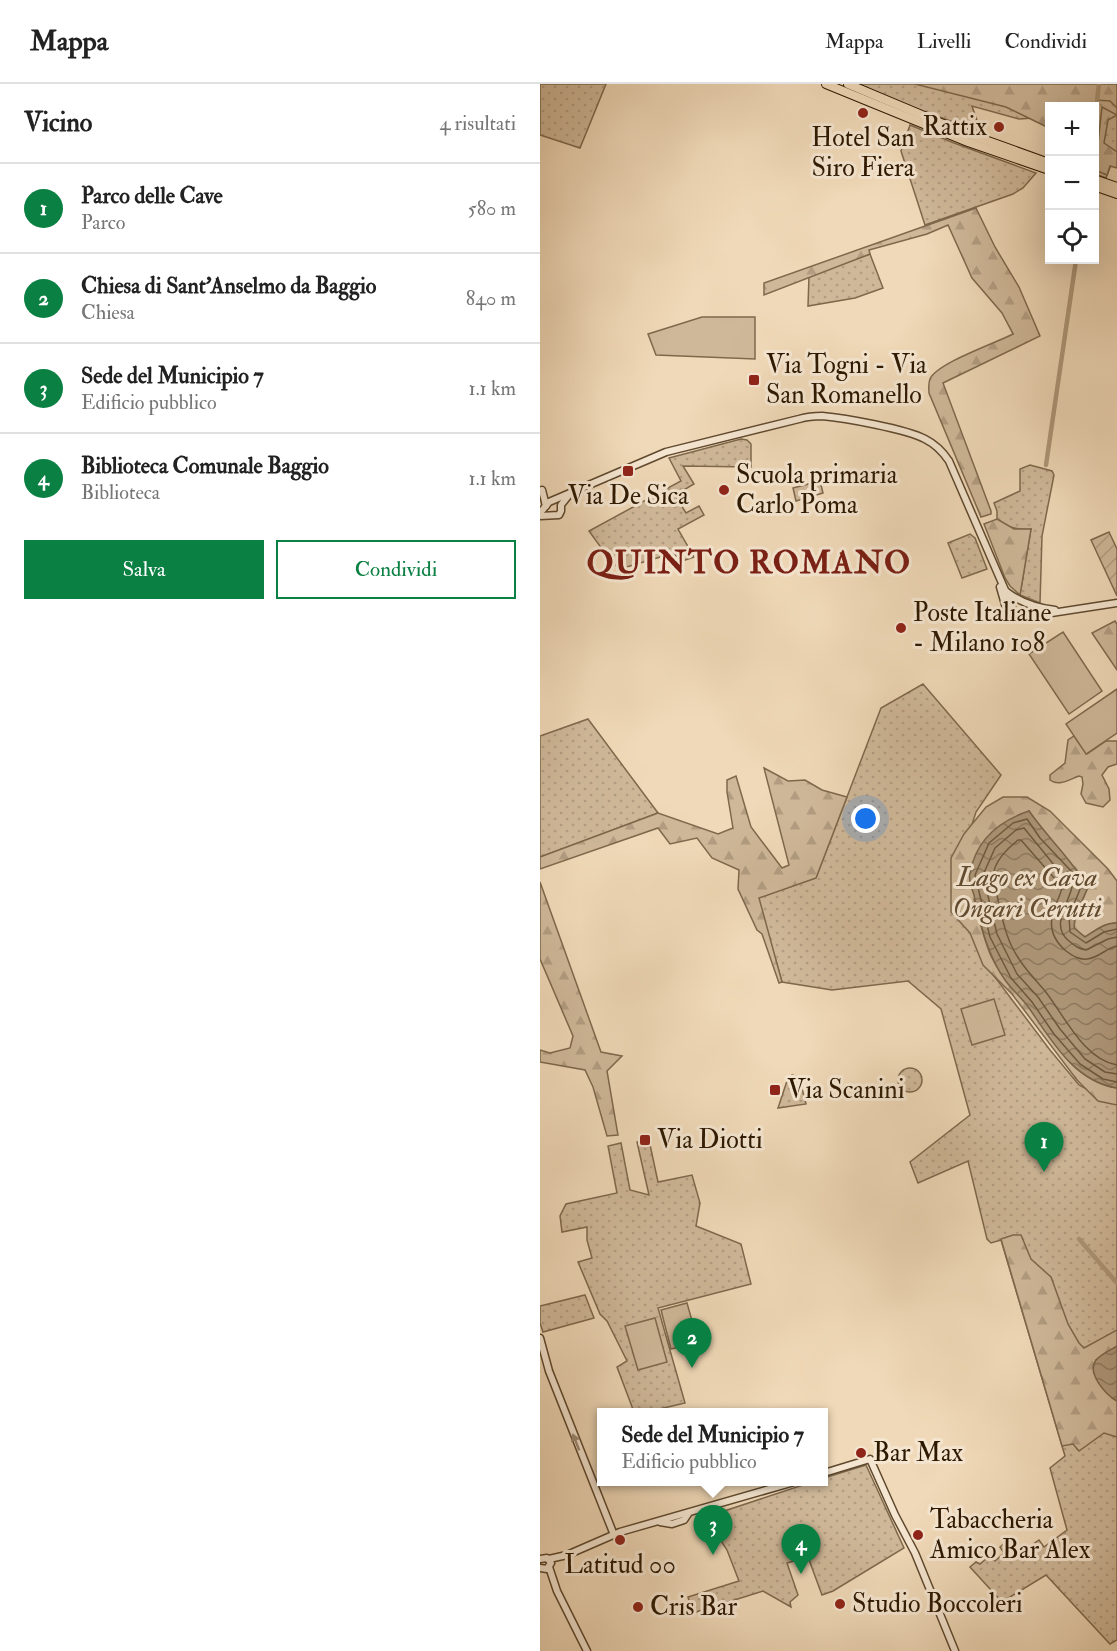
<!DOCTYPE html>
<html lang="it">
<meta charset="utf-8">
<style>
:root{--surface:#fff;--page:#f6f6f6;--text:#222;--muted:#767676;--line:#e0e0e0;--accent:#0b8043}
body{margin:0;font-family:"IM FELL Double Pica",serif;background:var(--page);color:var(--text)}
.controls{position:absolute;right:18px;top:18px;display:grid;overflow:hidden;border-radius:0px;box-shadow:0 6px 24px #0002}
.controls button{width:54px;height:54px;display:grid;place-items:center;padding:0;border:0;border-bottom:2px solid var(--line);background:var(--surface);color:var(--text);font:30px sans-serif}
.you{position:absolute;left:326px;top:735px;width:21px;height:21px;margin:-15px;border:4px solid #fff;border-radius:50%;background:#1a73e8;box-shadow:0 0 0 9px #1a73e833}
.badge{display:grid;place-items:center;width:39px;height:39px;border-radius:50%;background:var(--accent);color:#fff;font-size:20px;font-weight:700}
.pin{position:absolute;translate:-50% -50px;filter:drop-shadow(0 2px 3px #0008)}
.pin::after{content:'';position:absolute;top:32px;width:21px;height:18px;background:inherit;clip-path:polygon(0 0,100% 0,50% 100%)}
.popup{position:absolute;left:57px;top:1324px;width:231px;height:78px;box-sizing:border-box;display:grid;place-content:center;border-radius:0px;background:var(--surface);filter:drop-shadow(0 2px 4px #0005);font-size:20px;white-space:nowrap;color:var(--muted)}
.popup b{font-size:22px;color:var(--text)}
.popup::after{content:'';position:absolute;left:50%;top:100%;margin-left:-12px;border:12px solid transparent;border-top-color:var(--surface)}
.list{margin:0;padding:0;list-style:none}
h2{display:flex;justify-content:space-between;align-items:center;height:78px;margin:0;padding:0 24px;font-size:26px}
h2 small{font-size:20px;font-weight:400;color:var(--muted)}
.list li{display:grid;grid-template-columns:39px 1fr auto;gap:18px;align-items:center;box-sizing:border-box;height:90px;padding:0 24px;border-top:2px solid var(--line)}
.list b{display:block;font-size:22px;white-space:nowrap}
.list p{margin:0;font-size:20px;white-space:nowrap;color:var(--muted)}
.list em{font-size:20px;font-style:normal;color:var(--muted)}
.actions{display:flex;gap:12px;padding:18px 24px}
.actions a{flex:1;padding:14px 0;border:2px solid var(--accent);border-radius:0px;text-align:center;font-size:21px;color:var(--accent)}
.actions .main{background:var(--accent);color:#fff}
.icon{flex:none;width:33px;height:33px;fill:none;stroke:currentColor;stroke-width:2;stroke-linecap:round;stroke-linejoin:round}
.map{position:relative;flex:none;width:577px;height:1567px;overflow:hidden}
header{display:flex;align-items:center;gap:36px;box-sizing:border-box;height:84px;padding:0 30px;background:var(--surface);border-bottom:2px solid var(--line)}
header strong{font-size:28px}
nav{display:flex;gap:33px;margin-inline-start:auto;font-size:21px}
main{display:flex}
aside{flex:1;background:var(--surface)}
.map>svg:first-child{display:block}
</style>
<header>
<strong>Mappa</strong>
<nav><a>Mappa</a><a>Livelli</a><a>Condividi</a></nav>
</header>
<main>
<aside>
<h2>Vicino<small>4 risultati</small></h2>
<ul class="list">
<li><span class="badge">1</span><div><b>Parco delle Cave</b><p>Parco</p></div><em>580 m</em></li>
<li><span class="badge">2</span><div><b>Chiesa di Sant'Anselmo da Baggio</b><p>Chiesa</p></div><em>840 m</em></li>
<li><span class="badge">3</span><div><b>Sede del Municipio 7</b><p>Edificio pubblico</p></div><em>1.1 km</em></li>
<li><span class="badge">4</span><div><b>Biblioteca Comunale Baggio</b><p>Biblioteca</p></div><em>1.1 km</em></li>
</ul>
<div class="actions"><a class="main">Salva</a><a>Condividi</a></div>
</aside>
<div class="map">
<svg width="577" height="1567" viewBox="0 0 577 1567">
<defs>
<pattern id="grass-dots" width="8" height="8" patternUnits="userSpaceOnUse" patternTransform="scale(1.5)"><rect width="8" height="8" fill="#cfb899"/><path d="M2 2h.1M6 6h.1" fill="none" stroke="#b29d82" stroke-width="1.8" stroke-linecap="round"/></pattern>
<pattern id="forest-firs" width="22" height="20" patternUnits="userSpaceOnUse" patternTransform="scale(1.5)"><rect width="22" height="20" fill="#cfb899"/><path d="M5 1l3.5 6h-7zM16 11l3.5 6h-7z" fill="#b29d82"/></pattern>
<pattern id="garden-furrows" width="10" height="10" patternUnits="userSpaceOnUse" patternTransform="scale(1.5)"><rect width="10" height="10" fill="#cfb899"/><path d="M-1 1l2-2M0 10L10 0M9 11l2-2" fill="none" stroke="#b29d82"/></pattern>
<pattern id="water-waves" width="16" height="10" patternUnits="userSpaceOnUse" patternTransform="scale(1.5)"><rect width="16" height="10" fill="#ae9779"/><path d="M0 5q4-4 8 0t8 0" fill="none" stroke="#8e7a61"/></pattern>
</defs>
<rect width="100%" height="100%" fill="#f0d9b8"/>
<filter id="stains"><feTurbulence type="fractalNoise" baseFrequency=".00333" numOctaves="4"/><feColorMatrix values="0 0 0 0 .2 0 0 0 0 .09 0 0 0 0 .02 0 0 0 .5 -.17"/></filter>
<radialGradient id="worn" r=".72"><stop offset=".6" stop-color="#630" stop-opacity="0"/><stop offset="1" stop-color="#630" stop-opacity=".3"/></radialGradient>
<g fill="url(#grass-dots)" stroke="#7e684c" stroke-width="1.5">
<path d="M 0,0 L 66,0 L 40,64 L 0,51 Z"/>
<path d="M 319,0 L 577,0 L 577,83 L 571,81 L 566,94 L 555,90 L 554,22 L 509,22 L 494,34 L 479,35 L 432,22 L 441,48 L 352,16 Z"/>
<path d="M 370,41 L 414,59 L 496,89 L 483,104 L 473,110 L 385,141 L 361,67 Z"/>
<path d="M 330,170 L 343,204 L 315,214 L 268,222 L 269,192 Z"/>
<path d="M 201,355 L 207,356 L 211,360 L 211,383 L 143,382 L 154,400 L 135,411 L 146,429 L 159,422 L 164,431 L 138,445 L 154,473 L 139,478 L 134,469 L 80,485 C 72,481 56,456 49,447 L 141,397 L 129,374 Z"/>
<path d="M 490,381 L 512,387 L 514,391 L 502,452 L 500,519 L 480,511 L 491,445 C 478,446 468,444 457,435 L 457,427 L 454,419 L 480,407 L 480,385 Z"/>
<path d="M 430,450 L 435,454 L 447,485 L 422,494 L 408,459 Z"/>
<path d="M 383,600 L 461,691 L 436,728 L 424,765 L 442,876 L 510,966 L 539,1001 L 559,1012 L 577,1014 L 577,1556 L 570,1560 L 506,1491 L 462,1518 L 430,1483 L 436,1478 L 440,1480 L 447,1474 L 455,1477 L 464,1469 L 460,1463 L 471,1453 L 483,1467 L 499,1456 L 504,1463 L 527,1446 L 510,1384 L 525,1372 L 461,1156 L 451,1159 L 447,1155 L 428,1077 L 378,1099 L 370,1078 L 430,1031 L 401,925 L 368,897 L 292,906 L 242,898 L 218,814 L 276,794 L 341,624 Z"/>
<path d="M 48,635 L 118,729 L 0,773 L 0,652 Z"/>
<circle cx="370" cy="996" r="12"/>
<path d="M 252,991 L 259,993 L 266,1020 L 238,1024 L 248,994 Z"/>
<path d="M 109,1056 L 118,1098 L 152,1091 L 160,1119 L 156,1142 L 201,1160 L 211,1200 L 118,1224 L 145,1319 L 107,1328 L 94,1328 L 77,1283 L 87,1277 L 67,1237 L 60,1230 L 38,1178 L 52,1174 L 47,1156 L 47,1143 L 22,1148 L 20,1132 L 26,1120 L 77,1109 L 68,1062 L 81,1059 L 90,1106 L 109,1111 L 97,1058 Z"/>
<path d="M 45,1211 L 54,1234 L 3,1248 L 0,1239 L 0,1222 Z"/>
<path d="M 326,1381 L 364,1464 L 293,1507 L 282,1511 L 268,1473 L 247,1479 L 258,1511 L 250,1518 L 251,1523 L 223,1507 L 153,1529 L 148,1513 L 199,1497 L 187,1466 L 172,1443 L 167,1444 L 163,1434 L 272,1398 L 284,1398 L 284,1394 Z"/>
</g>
<g fill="url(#forest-firs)" stroke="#7e684c" stroke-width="1.5">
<path d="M 375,0 L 577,0 L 577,24 L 570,17 L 556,16 L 555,26 L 554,22 L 509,22 L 509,44 L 466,23 Z"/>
<path d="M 562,23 L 577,31 L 568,36 L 564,59 L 577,68 L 577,84 L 570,82 L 567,91 L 555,86 Z"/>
<path d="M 436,124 L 455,163 L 479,203 L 500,252 L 403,299 L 451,427 L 451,430 L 441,433 L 389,309 C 389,305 388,300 390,295 C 397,279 456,259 473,250 L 462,229 L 432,194 L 408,141 L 387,150 L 329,166 L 330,170 L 224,211 L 224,199 Z"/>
<path d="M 457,435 L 474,445 L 491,445 L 480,511 L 470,502 L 465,494 L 444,440 Z"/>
<path d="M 575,537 L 577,540 L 577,586 L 552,549 Z"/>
<path d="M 534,652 L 547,670 L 566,657 L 577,657 L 577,680 L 568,683 L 562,691 L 569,705 L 570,716 L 563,723 L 546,719 L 541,710 L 543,700 L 542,693 L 539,692 C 530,695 519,703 510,696 L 510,691 L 525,679 L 528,656 Z"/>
<path d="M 224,684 L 248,697 L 265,696 L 282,706 L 307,713 L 276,794 L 219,814 L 242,898 L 239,899 L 222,850 L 217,846 L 198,805 L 199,786 L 172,774 L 157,754 L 130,760 L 118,744 L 0,785 L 0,773 L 118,729 L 178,750 L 193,744 L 187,708 L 187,696 L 196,692 L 211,743 L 242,784 L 249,781 Z"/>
<path d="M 463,713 L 487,713 L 510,727 L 568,785 L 577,797 L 577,839 C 565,838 555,847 545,853 L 534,844 L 535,833 L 548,803 C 531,776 507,754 489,727 L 434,815 C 439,835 443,853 451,872 C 462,895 475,904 489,923 C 513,956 533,997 577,1004 L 577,1021 L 558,1017 L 537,996 L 472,910 L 443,881 L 430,849 L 411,828 L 411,774 L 424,750 L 446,723 Z"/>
<path d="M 0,798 L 61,968 L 82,972 L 67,987 L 78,1051 L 67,1052 L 53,1003 L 45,986 L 0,978 L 0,966 L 10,969 L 30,964 L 33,952 L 0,875 Z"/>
<path d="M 473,1151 L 481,1151 L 491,1175 L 511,1193 L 528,1240 L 539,1259 L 544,1264 L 577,1246 L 577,1262 L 556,1276 L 572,1314 L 577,1317 L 577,1353 L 564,1349 L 539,1367 L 533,1360 L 522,1362 L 461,1155 Z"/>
</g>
<path fill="url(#garden-furrows)" stroke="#7e684c" stroke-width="1.5" d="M 569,448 L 577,465 L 577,512 L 551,456 Z"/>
<g fill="#cfb899" stroke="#7e684c" stroke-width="1.5">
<path d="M 162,233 L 215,233 L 215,275 L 116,271 L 108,250 Z"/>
<path d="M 280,397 L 283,409 L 256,417 L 253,404 Z"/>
<path d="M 523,548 L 562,607 L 529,630 L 489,570 Z"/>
<path d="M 577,605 L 577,649 L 546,670 L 526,640 Z"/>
<path d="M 454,915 L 465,951 L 432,961 L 421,925 Z"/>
<path d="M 147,1219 L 158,1258 L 131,1265 L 121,1226 Z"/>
<path d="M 115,1234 L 127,1278 L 98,1286 L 85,1242 Z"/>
</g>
<g fill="url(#water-waves)" stroke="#7a6449" stroke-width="1.5">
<path d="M 489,727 C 508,754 531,775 548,803 L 535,833 L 534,844 L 545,853 C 555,847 565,838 577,839 L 577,1004 C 534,997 512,957 489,924 C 482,914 472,906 465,896 C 447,870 441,842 434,811 C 432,805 428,796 430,789 C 436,756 459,737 489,727 Z"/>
<path d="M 577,1262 L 577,1317 C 566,1311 546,1289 556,1276 C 561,1270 571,1266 577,1262 Z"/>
</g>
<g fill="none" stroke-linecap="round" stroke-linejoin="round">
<g stroke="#6e583c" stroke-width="1.5">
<path d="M 577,845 L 564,848 L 546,859 L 530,848 L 529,832 L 541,803 L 532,788 L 500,754 L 487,735 L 473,739 L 449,759 L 435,791 L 450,853 L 471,894 L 492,918 L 514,950 L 540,980 L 563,995 L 577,998"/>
<path d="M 577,853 L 568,855 L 546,866 C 539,865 535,862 529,857 C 510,842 528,821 532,803 L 484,744 L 476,746 L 455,764 L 443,791 L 457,850 L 477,890 L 498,913 L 520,945 L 545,975 L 565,988 L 577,990"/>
<path d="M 577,862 C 566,864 559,874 547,875 C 539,876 533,872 526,867 C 513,856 508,842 514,825 C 516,818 521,811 522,803 L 481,756 L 478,756 C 467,765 454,777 453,793 C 452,798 455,805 457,811 C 461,829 464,847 472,863 C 481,881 493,893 505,907 C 524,931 544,976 577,981"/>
</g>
<g stroke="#ae9779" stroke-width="4.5">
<path d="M 554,43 L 559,0"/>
<path d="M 506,381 L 536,176"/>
<path d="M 539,1155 L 577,1199"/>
</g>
<defs>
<g id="minor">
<path d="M 2,406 L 6,422"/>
<path d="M 0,429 L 9,418 L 126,368 L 259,335 C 266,333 274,332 282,332 C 305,334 366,345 385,355 C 395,360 403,368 409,377 L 468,513 L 474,529 L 473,535"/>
<path d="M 0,432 L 19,431 L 21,427 L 21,421 L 29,411"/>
<path d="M 460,503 L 466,524 L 473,535"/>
<path d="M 467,508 C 481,519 497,524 515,526"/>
<path d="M 473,535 L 577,519"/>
<path d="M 0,1254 L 9,1287 L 74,1451"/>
<path d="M 284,1389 L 330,1375 L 355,1431 L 375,1469 L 415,1567"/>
<path d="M 120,1438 L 132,1440 L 144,1436 L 148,1430"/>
<path d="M 0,1475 L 7,1474 L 11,1479 L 7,1485 L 0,1484"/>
<path d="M 9,1475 L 27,1471 L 80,1448 L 254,1398"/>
<path d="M 9,1483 L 17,1507 L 47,1567"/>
</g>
<g id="major">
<path d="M 286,0 L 428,58 L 509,86"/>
<path d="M 308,0 L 420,47 L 509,79"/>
<path d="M 554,95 L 577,103"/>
<path d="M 554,102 L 577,110"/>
</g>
</defs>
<use href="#minor" stroke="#5e482e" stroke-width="9"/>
<use href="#major" stroke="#2d1800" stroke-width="10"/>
<use href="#minor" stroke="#f5e6d1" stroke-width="6"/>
<use href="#major" stroke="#f0d9b8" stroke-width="8"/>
</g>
<defs><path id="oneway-solid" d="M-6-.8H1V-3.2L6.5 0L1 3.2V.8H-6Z" transform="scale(1.5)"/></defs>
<use fill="#9b8973" href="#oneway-solid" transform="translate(36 1358) rotate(-111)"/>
<g fill="#8f2418" stroke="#f5e6d1" stroke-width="2">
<circle cx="323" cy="29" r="6"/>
<circle cx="459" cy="43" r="6"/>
<rect x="208" y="290" width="12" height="12" rx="3"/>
<rect x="82" y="381" width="12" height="12" rx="3"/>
<circle cx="184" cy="406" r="6"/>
<circle cx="361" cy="544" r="6"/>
<rect x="229" y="1000" width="12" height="12" rx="3"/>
<rect x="99" y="1050" width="12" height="12" rx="3"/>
<circle cx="321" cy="1369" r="6"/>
<circle cx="378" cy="1451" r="6"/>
<circle cx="80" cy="1456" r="6"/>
<circle cx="300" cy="1520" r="6"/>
<circle cx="98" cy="1523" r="6"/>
</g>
<g text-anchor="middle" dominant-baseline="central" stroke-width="6" stroke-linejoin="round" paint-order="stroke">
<g font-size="26" fill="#2d1800" stroke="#f5e6d1" text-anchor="start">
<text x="447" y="43" text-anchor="end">Rattix</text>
<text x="323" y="54" text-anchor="middle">Hotel San<tspan x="323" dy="30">Siro Fiera</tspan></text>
<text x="226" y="281">Via Togni - Via<tspan x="226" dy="30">San Romanello</tspan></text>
<text x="196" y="391">Scuola primaria<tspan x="196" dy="30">Carlo Poma</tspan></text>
<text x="88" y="412" text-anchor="middle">Via De Sica</text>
<text x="373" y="529">Poste Italiane<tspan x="373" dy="30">- Milano 108</tspan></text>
<text x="247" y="1006">Via Scanini</text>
<text x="117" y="1056">Via Diotti</text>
<text x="333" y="1369">Bar Max</text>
<text x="390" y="1436">Tabaccheria<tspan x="390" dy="30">Amico Bar Alex</tspan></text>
<text x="80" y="1481" text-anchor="middle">Latitud 00</text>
<text x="312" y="1520">Studio Boccoleri</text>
<text x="110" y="1523">Cris Bar</text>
</g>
<g font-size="27" font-style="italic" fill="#614b30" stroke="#f5e6d1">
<text x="487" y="793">Lago ex Cava<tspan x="487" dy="31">Ongari Cerutti</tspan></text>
</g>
<g font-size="32" font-weight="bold" letter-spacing="1.5" fill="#7a1f14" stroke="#f5e6d1">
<text x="209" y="479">QUINTO ROMANO</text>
</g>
</g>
<rect width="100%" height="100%" filter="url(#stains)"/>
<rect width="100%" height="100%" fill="url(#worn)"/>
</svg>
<div class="controls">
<button>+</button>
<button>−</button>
<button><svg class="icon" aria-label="locate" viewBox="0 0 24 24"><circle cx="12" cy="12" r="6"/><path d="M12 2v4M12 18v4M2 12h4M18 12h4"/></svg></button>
</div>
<div class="you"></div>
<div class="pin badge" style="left:504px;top:1088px">1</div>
<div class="pin badge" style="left:152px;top:1284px">2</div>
<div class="pin badge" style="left:173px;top:1471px">3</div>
<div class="popup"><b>Sede del Municipio 7</b>Edificio pubblico</div>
<div class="pin badge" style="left:261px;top:1490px">4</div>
</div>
</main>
